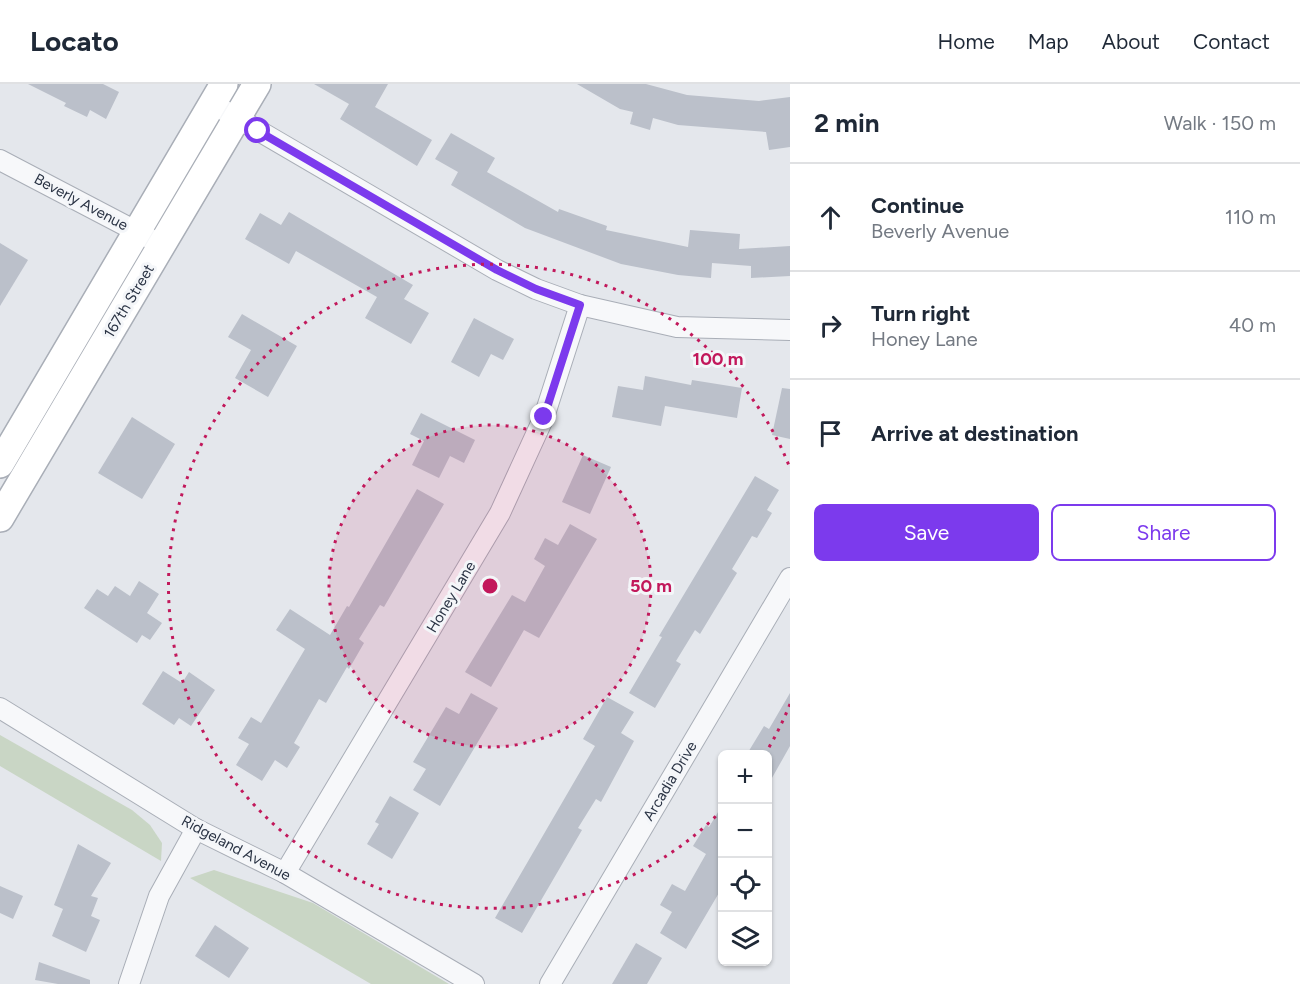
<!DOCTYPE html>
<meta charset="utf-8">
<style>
:root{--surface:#fff;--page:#f6f6f7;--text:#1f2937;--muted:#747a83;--line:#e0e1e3;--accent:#7c3aed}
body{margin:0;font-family:Figtree,sans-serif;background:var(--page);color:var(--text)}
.controls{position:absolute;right:18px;bottom:18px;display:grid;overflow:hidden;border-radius:9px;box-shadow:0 2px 4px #0004}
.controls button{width:54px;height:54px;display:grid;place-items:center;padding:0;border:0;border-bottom:2px solid var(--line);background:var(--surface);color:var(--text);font:30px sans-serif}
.stop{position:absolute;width:18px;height:18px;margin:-14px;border:4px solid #7c3aed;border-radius:50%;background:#fff}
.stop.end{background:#7c3aed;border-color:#fff;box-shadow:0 2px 6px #0008}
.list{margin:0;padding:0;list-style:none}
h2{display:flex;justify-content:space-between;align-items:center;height:78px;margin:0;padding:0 24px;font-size:26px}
h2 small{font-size:20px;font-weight:400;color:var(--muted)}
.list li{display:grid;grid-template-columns:39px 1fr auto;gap:18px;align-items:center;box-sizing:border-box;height:108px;padding:0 24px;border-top:2px solid var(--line)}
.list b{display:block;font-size:22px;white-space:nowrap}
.list p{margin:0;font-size:20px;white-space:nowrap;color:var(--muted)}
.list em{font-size:20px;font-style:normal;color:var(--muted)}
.actions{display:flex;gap:12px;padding:18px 24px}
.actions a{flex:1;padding:14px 0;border:2px solid var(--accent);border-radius:9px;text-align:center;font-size:21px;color:var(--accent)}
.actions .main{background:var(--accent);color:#fff}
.icon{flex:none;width:33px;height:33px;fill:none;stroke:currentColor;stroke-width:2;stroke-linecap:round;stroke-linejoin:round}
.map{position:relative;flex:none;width:790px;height:900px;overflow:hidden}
header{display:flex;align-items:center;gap:36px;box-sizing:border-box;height:84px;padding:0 30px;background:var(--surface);border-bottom:2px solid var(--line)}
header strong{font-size:28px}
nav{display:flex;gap:33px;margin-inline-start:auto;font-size:21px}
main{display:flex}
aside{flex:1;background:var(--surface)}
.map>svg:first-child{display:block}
</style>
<header>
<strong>Locato</strong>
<nav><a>Home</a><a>Map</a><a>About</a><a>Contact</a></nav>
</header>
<main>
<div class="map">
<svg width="790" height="900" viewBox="0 0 790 900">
<rect width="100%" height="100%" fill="#e4e7ec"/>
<g fill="#c9d6c5">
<path d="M 0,651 L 132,726 L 150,741 L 162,759 L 161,777 L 0,682 Z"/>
<path d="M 214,786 L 313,819 L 449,900 L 371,900 L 190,794 Z"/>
</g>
<g fill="#bbc0ca">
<path d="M 28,0 L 103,0 L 119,8 L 106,35 L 90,26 L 87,33 L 64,22 L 66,19 Z"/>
<path d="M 314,0 L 388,0 L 375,23 L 432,56 L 417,82 L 340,35 L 349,20 Z"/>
<path d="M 577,0 L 646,0 L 687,11 L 759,17 L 790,13 L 790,63 L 769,66 L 766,48 L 678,41 L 653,34 L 650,46 L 630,40 L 633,28 L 620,25 Z"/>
<path d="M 451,49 L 495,74 L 487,88 L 558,128 L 559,125 L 607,142 L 606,146 L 688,163 L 690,146 L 740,150 L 739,165 L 790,162 L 790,192 L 751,194 L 751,182 L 712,179 L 711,194 L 678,191 L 621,180 L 525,144 L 451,101 L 458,88 L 435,75 Z"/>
<path d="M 289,128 L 413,201 L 404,215 L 429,229 L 411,260 L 365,234 L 377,213 L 296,167 L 289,180 L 245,155 L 260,129 L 281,141 Z"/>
<path d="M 0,159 L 28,176 L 0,222 Z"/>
<path d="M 242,230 L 297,262 L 268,313 L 235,294 L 251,266 L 228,253 Z"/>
<path d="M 474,234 L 514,255 L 503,276 L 491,270 L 479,293 L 451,278 Z"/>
<path d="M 645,292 L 691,301 L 692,296 L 742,304 L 737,334 L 665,322 L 661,342 L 612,333 L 618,302 L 643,306 Z"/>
<path d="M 782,304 L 790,305 L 790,355 L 772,351 Z"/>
<path d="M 421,329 L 475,356 L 464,379 L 450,372 L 439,394 L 412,381 L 424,357 L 410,350 Z"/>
<path d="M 132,333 L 175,360 L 142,415 L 98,389 Z"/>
<path d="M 583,371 L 611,383 L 590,430 L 562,418 Z"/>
<path d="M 755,392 L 779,406 L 767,426 L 772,429 L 757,454 L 752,452 L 732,485 L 737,489 L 700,550 L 695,546 L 676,577 L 681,580 L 655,624 L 629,609 L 662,553 L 659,552 Z"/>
<path d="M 417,405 L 444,420 L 384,523 L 380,521 L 359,555 L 364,559 L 349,585 L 347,583 L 326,619 L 319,615 L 294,659 L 300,663 L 287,684 L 275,676 L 262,697 L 236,681 L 249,660 L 238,654 L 251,633 L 261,639 L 305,565 L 276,546 L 290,525 L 330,551 L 347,522 L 349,523 Z"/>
<path d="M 570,440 L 597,455 L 539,554 L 524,546 L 491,603 L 465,588 L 512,511 L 525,518 L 545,482 L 534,475 L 545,454 L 558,461 Z"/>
<path d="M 139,497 L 159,510 L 147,529 L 162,539 L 150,556 L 142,551 L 137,559 L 84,524 L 97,505 L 108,512 L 115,502 L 130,512 Z"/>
<path d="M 163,587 L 182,599 L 189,588 L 215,606 L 191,642 L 179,634 L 174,641 L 142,620 Z"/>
<path d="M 471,609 L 498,624 L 440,722 L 413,706 L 426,685 L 413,678 L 446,623 L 459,630 Z"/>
<path d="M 790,609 L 790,662 L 768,701 L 768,670 L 747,670 L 764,642 L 769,645 Z"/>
<path d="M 607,613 L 634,628 L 621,649 L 634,657 L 601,718 L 596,715 L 578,744 L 582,746 L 522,849 L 495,834 L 595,662 L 583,655 Z"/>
<path d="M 390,712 L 419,729 L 392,775 L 367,760 L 379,740 L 375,738 Z"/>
<path d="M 723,720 L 723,802 L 686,865 L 660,849 L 672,828 L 660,821 L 672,800 L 685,807 L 706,770 L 693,762 L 706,741 L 709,743 Z"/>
<path d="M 78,760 L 111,779 L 91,812 L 98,814 L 91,832 L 100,836 L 86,868 L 52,852 L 63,825 L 54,821 Z"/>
<path d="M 0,802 L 23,812 L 13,835 L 0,829 Z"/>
<path d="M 215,841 L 249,864 L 229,894 L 195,872 Z"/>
<path d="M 636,859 L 662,874 L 647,900 L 612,900 Z"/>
<path d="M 39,878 L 90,896 L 90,900 L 58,900 L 35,896 Z"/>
</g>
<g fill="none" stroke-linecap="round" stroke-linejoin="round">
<defs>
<g id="minor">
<path d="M 225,27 L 497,186 L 536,205 L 580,221 L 677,243 L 790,246"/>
<path d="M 0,76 L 149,154"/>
<path d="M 0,624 L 196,745 L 285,789 L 474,900"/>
<path d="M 285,789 L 500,429 L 544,333 L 580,221"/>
<path d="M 129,900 L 159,812 L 196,745"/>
<path d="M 550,900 L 790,494"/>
</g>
<g id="secondary">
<path d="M 0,380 L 224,0"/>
<path d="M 0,434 L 257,0"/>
</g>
</defs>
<use href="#minor" stroke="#a9aeb7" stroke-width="22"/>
<use href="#secondary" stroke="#a9aeb7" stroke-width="30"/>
<use href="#minor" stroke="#f7f8fa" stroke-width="20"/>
<use href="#secondary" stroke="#fff" stroke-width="27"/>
</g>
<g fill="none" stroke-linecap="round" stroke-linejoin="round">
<path stroke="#7c3aed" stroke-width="8" d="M 258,47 L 497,186 L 536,205 L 580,221 L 544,333"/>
</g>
<circle cx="490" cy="502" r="161" fill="#c2185b" fill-opacity=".12"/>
<g fill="none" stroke="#c2185b" stroke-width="3" stroke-dasharray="3 6">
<circle cx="490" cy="502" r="161"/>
<path d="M790 620A322 322 0 0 1 765 670M722 726A322 322 0 1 1 790 384"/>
</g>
<g text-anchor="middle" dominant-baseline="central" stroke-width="6" stroke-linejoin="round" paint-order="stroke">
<g font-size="15" fill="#2b3445" stroke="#f4f6f9">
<text transform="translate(81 118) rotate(28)">Beverly Avenue</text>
<text transform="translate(129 217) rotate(-59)">167th Street</text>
<text transform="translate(451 513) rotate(-59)">Honey Lane</text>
<text transform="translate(670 697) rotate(-59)">Arcadia Drive</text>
<text transform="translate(236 764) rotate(28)">Ridgeland Avenue</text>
</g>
</g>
<circle cx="490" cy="502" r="9" fill="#c2185b" stroke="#f4f6f9" stroke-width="3"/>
<g font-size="18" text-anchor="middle" font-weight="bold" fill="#c2185b" stroke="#f4f6f9" stroke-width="6" stroke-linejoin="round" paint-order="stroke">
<text x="718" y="281">100 m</text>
<text x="651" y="508">50 m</text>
</g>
</svg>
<div class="controls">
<button>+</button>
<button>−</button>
<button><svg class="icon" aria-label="locate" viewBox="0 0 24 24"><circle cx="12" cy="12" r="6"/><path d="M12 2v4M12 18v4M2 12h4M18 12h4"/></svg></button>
<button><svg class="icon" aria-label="layers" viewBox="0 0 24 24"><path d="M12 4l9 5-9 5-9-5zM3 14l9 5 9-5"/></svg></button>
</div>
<div class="stop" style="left:258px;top:47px"></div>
<div class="stop end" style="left:544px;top:333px"></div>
</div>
<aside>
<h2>2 min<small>Walk · 150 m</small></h2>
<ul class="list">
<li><svg class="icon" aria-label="ahead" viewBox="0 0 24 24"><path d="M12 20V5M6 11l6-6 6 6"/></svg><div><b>Continue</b><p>Beverly Avenue</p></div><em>110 m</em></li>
<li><svg class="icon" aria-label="right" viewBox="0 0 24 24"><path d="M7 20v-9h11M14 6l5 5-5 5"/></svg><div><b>Turn right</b><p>Honey Lane</p></div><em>40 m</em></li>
<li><svg class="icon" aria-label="arrive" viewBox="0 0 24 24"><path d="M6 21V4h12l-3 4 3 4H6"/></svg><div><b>Arrive at destination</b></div></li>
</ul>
<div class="actions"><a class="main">Save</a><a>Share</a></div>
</aside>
</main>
